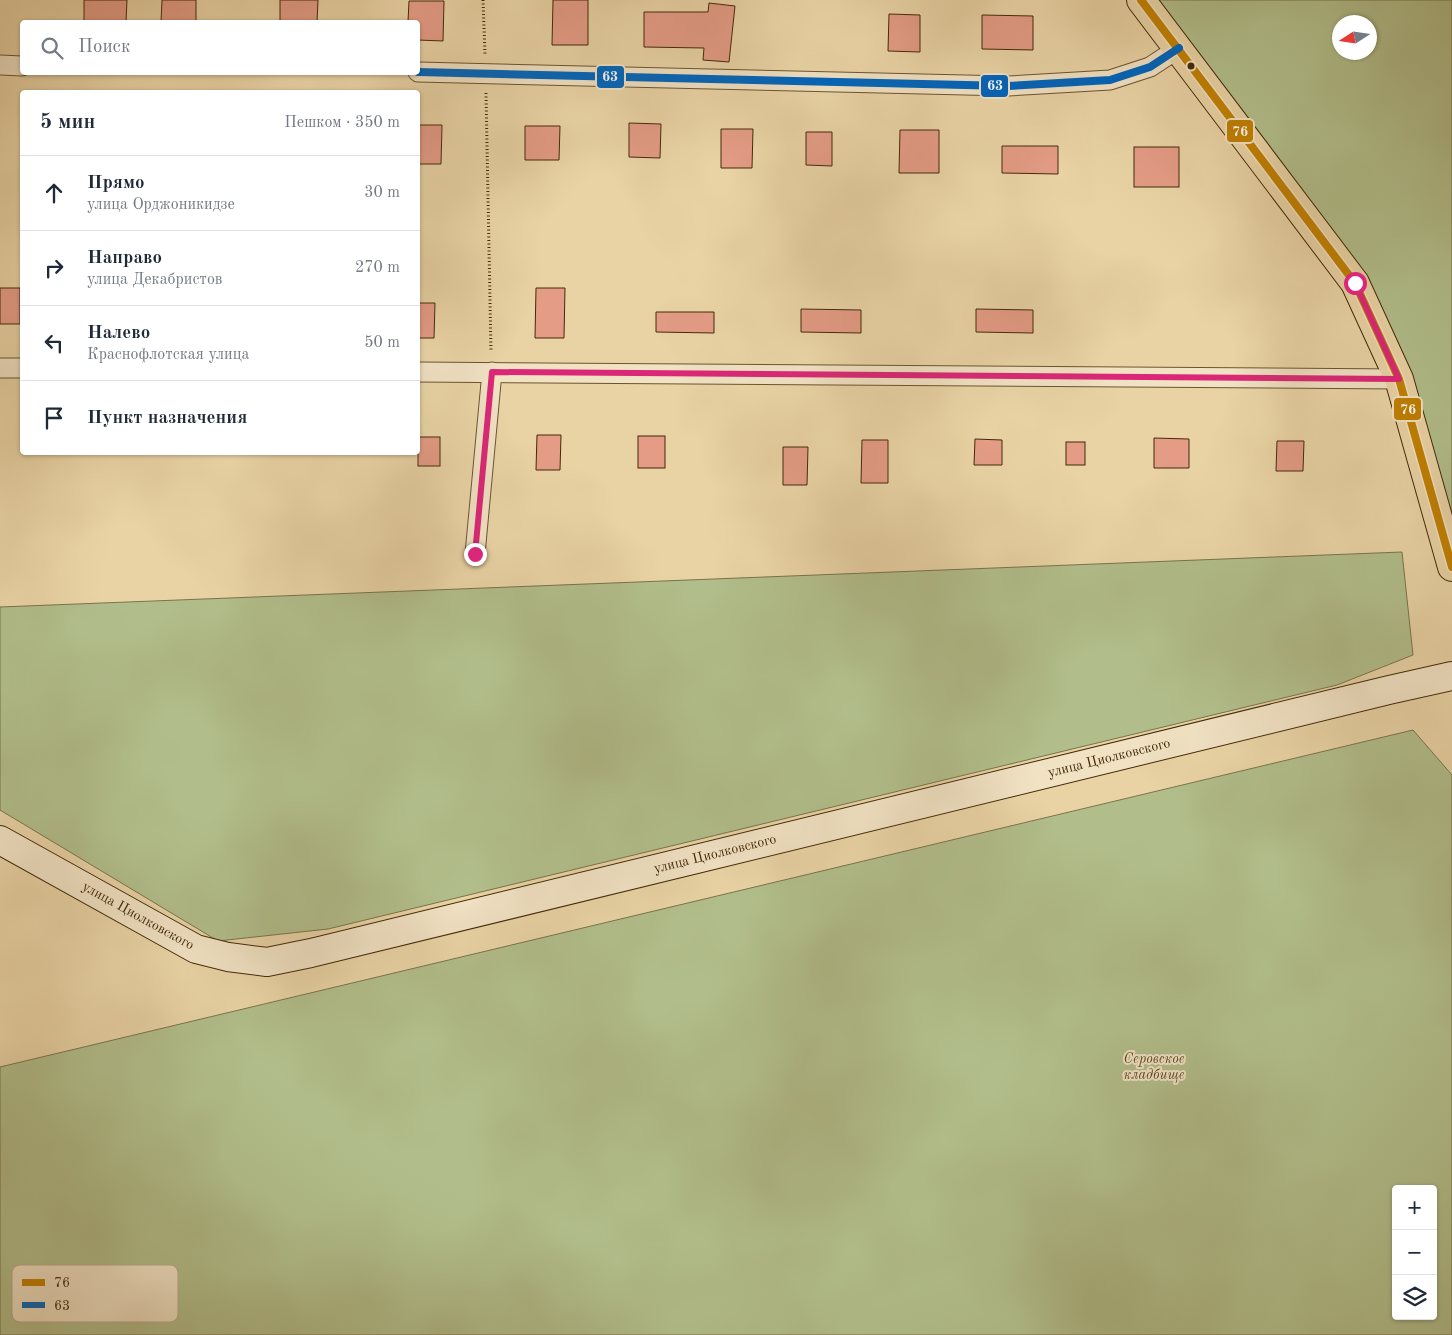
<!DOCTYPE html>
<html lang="ru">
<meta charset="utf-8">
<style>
:root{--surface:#fff;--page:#f2f2f3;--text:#1f2937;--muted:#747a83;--line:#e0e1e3}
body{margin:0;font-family:"Old Standard TT",serif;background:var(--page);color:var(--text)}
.controls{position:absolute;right:15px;bottom:15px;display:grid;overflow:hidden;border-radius:5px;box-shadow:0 1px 4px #0004}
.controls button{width:45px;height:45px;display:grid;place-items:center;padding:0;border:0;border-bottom:1px solid var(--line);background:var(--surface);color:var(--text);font:25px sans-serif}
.compass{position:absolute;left:1332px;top:15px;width:45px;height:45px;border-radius:50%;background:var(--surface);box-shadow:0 1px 4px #0004;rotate:258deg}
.stop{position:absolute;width:15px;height:15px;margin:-11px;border:4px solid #db2777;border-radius:50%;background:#fff}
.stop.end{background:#db2777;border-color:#fff;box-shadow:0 1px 5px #0008}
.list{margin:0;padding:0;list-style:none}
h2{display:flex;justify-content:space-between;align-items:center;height:65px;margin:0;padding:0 20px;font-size:21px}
h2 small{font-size:16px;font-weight:400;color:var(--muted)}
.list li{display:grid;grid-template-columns:32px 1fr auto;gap:15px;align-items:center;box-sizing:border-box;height:75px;padding:0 20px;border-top:1px solid var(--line)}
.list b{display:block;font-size:19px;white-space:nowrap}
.list p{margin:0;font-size:16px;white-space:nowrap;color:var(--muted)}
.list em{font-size:16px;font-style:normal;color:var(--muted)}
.icon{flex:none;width:28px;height:28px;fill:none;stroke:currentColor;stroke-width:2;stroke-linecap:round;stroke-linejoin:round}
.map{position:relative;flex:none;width:1452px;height:1335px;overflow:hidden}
.search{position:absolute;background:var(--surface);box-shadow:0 1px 4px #0004;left:20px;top:20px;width:400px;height:55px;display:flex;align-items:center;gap:12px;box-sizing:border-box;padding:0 18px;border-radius:5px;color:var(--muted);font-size:19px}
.panel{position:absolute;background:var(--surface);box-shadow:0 1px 4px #0004;left:20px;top:90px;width:400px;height:365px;border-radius:5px}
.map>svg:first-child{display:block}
</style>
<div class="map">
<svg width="1452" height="1335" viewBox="0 0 1452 1335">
<rect width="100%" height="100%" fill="#e9d3a5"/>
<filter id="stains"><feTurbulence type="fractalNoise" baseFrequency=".004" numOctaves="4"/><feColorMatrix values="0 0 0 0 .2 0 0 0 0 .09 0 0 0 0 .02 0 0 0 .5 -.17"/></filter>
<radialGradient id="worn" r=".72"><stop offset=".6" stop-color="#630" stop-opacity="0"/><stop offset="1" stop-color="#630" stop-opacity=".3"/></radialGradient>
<g fill="#b1be8b" stroke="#7a744a" fill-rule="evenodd">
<path d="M 1141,0 L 1452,0 L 1452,567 L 1355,283 ZM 1340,22 L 1370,22 L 1370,52 L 1340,52 Z"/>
<path d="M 1402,552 L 1413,655 L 1337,685 L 328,929 L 218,941 L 0,810 L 0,607 Z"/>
<path d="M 1413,730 L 1452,775 L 1452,1335 L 0,1335 L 0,1067 ZM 1396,1189 L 1433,1189 L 1433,1316 L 1396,1316 Z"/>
</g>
<g fill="#e49c86" stroke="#432a08">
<path d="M 84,0 L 127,0 L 126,22 L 84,22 Z"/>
<path d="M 162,0 L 196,0 L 196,22 L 161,22 Z"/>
<path d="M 280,0 L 318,0 L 317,22 L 280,22 Z"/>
<path d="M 553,0 L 588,0 L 588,45 L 552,45 Z"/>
<path d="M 409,1 L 444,1 L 443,41 L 418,40 L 418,22 L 408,22 Z"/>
<path d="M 709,3 L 735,6 L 729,62 L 703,60 L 704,48 L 644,47 L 644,12 L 708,12 Z"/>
<path d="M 889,14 L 920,15 L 920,52 L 888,51 Z"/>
<path d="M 982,15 L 1033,16 L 1033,50 L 982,49 Z"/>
<path d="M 629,123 L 661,124 L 660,158 L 629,157 Z"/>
<path d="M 418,125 L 442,125 L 441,164 L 418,164 Z"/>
<path d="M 525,126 L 560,126 L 559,160 L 525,160 Z"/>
<path d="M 721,129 L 753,129 L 752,168 L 721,168 Z"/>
<path d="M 900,130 L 939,130 L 939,173 L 899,173 Z"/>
<path d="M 806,132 L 832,132 L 832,166 L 806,165 Z"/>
<path d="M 1002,146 L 1058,146 L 1058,174 L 1002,173 Z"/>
<rect x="1134" y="147" width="45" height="40"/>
<rect x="0" y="288" width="20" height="36"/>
<path d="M 536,288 L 565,288 L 564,338 L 535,338 Z"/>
<path d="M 418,303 L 435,303 L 434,338 L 418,338 Z"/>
<path d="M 801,309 L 861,310 L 861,333 L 801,332 Z"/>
<path d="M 976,309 L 1033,310 L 1033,333 L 976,332 Z"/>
<path d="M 656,312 L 714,312 L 714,333 L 656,332 Z"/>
<path d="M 537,435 L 561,435 L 560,470 L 536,470 Z"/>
<rect x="638" y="436" width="27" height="32"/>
<rect x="418" y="437" width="22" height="29"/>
<path d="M 1154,438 L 1189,439 L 1189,468 L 1154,468 Z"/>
<path d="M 975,439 L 1002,440 L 1002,465 L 974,465 Z"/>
<path d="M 862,440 L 888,440 L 888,483 L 861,483 Z"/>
<path d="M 1277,441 L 1304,441 L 1303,471 L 1276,471 Z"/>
<rect x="1066" y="442" width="19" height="23"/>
<path d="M 783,447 L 808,447 L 807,485 L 783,485 Z"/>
</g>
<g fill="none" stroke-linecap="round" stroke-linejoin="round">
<defs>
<g id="minor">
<path d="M 0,65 L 22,66"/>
<path d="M 418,72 L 1008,86 L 1110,80 L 1150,67 L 1179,48"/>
<path d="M 0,368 L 22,368"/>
<path d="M 418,372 L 1399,379"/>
<path d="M 475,554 L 492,372"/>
</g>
<path id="secondary" d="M 0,840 L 196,949 L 228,957 L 267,962 L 311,953 L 1389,690 L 1452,676"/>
<path id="primary" d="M 1141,0 L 1355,283 L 1399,379 L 1452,567"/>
</defs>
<use href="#minor" stroke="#6c542f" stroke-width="21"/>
<use href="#secondary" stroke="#432a08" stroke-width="30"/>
<use href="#primary" stroke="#432a08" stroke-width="30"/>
<g stroke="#432a08" stroke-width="3" stroke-dasharray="1 2.5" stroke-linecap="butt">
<path d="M 483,0 L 485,54"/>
<path d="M 486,93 L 491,352"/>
</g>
<use href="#minor" stroke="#f1e2c4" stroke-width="19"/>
<use href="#secondary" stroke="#f1e2c4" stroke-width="28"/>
<use href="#primary" stroke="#e9d3a5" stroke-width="28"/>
<defs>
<path id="bus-1" d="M 1141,0 L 1355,283 L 1399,379 L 1452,567"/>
<path id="bus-2" d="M 418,72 L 1008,86 L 1110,80 L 1150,67 L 1179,48"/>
</defs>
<use href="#bus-1" stroke="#f1e2c4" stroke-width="11"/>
<use href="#bus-2" stroke="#f1e2c4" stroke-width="11"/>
<use href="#bus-1" stroke="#c18102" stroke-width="8"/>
<use href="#bus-2" stroke="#0065bd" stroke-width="8"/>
</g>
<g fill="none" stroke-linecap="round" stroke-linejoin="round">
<path stroke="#db2777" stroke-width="6" d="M 475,554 L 492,372 L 1399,379 L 1355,283"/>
</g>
<circle fill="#432a08" stroke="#f1e2c4" stroke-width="2" cx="1191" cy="66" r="4.5"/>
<g text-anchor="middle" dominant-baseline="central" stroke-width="4" stroke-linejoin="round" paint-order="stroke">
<g font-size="14" fill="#432a08" stroke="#f1e2c4">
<text transform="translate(1109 758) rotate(-14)">улица Циолковского</text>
<text transform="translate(715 854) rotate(-14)">улица Циолковского</text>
<text transform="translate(138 916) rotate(29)">улица Циолковского</text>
</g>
<g font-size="14" font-style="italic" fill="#594822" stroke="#f1e2c4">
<text x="1154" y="1059">Серовское<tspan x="1154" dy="16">кладбище</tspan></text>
</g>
</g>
<rect x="12" y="1265" width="166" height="57" rx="8" fill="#f1e2c4" stroke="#bdab8c" stroke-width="1"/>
<rect x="22" y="1279" width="23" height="7" fill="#c18102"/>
<rect x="22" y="1302" width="23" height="6" fill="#0065bd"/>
<g font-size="14" fill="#432a08">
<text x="54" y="1287">76</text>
<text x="54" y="1310">63</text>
</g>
<g stroke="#f1e2c4" stroke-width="2">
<rect x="596" y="65" width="29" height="24" rx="5" fill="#0065bd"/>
<rect x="980" y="74" width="29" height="24" rx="5" fill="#0065bd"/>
<rect x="1226" y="119" width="28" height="24" rx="5" fill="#c18102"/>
<rect x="1393" y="397" width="29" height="24" rx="5" fill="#c18102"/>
</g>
<g font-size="14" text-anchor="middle" font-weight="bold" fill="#fff">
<text x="610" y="81">63</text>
<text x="995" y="90">63</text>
<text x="1240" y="136">76</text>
<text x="1408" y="414">76</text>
</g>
<rect width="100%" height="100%" filter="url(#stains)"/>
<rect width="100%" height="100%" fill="url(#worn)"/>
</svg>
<div class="controls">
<button>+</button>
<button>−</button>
<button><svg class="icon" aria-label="layers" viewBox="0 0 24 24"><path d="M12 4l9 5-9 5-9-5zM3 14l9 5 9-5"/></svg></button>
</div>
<svg class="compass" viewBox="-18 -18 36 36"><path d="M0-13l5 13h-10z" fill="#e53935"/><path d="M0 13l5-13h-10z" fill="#747a83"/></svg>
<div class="stop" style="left:1355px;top:283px"></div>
<div class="stop end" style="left:475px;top:554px"></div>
<div class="search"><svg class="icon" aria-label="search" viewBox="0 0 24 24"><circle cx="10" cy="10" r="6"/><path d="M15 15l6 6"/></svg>Поиск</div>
<section class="panel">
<h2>5 мин<small>Пешком · 350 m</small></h2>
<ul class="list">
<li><svg class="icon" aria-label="ahead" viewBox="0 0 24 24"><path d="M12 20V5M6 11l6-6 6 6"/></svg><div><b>Прямо</b><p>улица Орджоникидзе</p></div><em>30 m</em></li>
<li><svg class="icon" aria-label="right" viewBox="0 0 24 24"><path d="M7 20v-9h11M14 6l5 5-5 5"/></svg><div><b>Направо</b><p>улица Декабристов</p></div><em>270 m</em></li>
<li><svg class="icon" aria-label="left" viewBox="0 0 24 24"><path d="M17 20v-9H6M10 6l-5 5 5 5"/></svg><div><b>Налево</b><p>Краснофлотская улица</p></div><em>50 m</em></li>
<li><svg class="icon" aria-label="arrive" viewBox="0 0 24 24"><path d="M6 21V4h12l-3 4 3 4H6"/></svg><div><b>Пункт назначения</b></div></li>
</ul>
</section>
</div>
